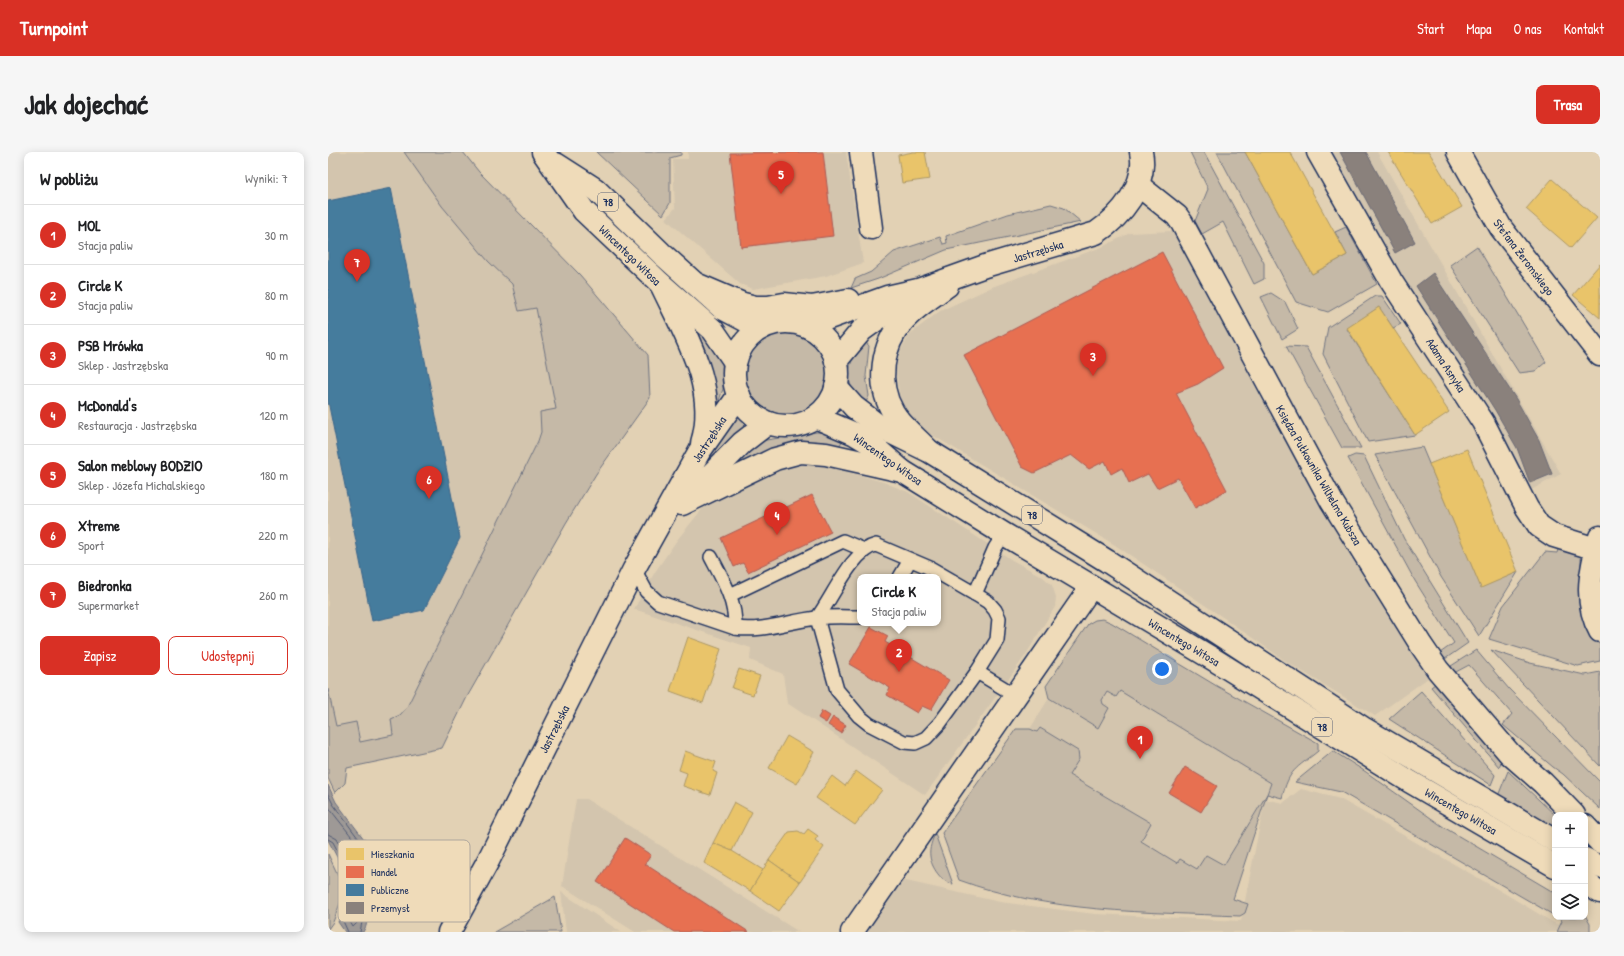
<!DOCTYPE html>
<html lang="pl">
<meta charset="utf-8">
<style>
:root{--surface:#fff;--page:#f6f6f6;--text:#202124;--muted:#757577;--line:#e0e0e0;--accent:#d93025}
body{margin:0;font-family:"Patrick Hand",sans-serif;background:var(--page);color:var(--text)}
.controls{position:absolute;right:12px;bottom:12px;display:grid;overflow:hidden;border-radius:8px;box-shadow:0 2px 10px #0003}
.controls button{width:36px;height:36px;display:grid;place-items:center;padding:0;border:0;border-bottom:1px solid var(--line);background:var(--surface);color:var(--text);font:20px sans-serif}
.you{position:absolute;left:834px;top:517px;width:14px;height:14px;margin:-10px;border:3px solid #fff;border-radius:50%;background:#1a73e8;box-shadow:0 0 0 6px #1a73e833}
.badge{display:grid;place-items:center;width:26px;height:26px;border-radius:50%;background:var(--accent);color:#fff;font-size:13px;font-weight:700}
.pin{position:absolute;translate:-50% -33px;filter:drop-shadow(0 1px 2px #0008)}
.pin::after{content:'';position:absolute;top:21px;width:14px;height:12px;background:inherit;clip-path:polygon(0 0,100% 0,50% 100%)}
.popup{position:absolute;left:529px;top:422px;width:84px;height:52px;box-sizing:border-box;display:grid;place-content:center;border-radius:8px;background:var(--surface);filter:drop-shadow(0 1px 3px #0005);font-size:13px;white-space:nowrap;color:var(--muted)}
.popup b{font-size:15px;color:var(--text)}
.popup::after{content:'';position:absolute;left:50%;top:100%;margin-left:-8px;border:8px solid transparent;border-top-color:var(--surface)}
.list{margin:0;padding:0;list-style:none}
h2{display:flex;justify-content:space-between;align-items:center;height:52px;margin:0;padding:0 16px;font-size:17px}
h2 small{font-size:13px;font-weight:400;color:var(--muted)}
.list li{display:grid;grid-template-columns:26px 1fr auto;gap:12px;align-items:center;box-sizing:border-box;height:60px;padding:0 16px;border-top:1px solid var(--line)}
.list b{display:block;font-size:15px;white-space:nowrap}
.list p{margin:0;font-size:13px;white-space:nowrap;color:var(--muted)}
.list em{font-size:13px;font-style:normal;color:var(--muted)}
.actions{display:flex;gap:8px;padding:12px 16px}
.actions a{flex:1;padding:9px 0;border:1px solid var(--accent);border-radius:8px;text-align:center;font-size:14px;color:var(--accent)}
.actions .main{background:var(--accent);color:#fff}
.icon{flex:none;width:22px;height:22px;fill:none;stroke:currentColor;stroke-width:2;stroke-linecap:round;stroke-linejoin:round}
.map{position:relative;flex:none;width:1272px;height:780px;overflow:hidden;border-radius:8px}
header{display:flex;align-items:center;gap:24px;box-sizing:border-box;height:56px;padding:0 20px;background:var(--accent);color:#fff}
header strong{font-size:19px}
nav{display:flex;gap:22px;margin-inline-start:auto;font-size:14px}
.intro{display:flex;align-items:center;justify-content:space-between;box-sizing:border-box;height:96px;padding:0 24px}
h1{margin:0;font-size:28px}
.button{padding:10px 18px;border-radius:8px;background:var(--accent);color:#fff;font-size:14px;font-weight:700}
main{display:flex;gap:24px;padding:0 24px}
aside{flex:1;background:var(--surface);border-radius:8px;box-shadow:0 2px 10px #0003}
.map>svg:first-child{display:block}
</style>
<header>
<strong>Turnpoint</strong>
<nav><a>Start</a><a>Mapa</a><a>O nas</a><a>Kontakt</a></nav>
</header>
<div class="intro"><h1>Jak dojechać</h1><a class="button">Trasa</a></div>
<main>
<aside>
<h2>W pobliżu<small>Wyniki: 7</small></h2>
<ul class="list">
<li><span class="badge">1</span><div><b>MOL</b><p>Stacja paliw</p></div><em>30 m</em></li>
<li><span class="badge">2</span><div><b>Circle K</b><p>Stacja paliw</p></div><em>80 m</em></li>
<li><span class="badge">3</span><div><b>PSB Mrówka</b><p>Sklep · Jastrzębska</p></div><em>90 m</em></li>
<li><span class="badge">4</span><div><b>McDonald's</b><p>Restauracja · Jastrzębska</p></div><em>120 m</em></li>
<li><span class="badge">5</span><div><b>Salon meblowy BODZIO</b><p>Sklep · Józefa Michalskiego</p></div><em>180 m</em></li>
<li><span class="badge">6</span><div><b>Xtreme</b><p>Sport</p></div><em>220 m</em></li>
<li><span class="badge">7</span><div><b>Biedronka</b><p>Supermarket</p></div><em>260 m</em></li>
</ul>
<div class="actions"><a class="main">Zapisz</a><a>Udostępnij</a></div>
</aside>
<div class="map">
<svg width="1272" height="780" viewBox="0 0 1272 780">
<rect width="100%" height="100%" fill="#e2d1b4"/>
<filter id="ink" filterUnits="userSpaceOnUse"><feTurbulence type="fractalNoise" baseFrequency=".025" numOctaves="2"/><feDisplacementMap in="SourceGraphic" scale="8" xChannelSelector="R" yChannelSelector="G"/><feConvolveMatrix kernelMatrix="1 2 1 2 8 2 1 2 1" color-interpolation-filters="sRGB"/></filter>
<g filter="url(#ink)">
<g fill="#d3c5ae" fill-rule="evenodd">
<path d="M 0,0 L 135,0 L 151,20 L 252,123 L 279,155 L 320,203 L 322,217 L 322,246 L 268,322 L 238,371 L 139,545 L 114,596 L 19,616 L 17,631 L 7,641 L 0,626 Z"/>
<path d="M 360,0 L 518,0 L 535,111 L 498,124 L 425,137 L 412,132 L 338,67 L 347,56 L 345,7 L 360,7 Z"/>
<path d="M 1001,0 L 1049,0 L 1233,322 L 1203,338 L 1157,252 L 1076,132 Z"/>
<path d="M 844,79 L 869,97 L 1114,516 L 1047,564 L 959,510 L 893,464 L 787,393 L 601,281 L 582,264 L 572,249 L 568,217 L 572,199 L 582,182 L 612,159 L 664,135 L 774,95 L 802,81 Z"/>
<path d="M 487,310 L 555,330 L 580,340 L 684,408 L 715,425 L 724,433 L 728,445 L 727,455 L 720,466 L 697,504 L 597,643 L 459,551 L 455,522 L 422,508 L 423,496 L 306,457 L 327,420 L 349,388 L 375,356 L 423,329 L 457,313 ZM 532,425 L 610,425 L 610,471 L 532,471 Z"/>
<path d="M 792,539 L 943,631 L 939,642 L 896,713 L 870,717 L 852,707 L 849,711 L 813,689 L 823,671 L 741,623 L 751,607 L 712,576 L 709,580 L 702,577 L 721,546 L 770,575 L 775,552 L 774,548 L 779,540 Z"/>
<path d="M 973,637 L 1012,647 L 1166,735 L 1226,771 L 1251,780 L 533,780 L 569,727 L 672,750 L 767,762 L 913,769 L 937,647 L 955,651 Z"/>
<path d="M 248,647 L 258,647 L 471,780 L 307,780 L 234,734 Z"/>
<path d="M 233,740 L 293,780 L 238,780 Z"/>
</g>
<g fill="#c5b9a7" stroke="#707482">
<path d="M 76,0 L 135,0 L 151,20 L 252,123 L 320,203 L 322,246 L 268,322 L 238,371 L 139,545 L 114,596 L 19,616 L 17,631 L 7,641 L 0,626 L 0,537 L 8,574 L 28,570 L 32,590 L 65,583 L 63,567 L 72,563 L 79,555 L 210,289 L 213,280 L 212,260 L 228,257 L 208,156 L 191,159 L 184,132 L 160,109 L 114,54 Z"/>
<path d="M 268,0 L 353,0 L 353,3 L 342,6 L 342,51 L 335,63 Z"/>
<path d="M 862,0 L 876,0 L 936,111 L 936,127 L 926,132 L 895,70 L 874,82 L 867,69 L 880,37 Z"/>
<path d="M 889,0 L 917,0 L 984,122 L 1019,103 L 1007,80 L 1018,75 L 1049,132 L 1000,160 L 968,150 Z"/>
<path d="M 723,52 L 736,56 L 753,70 L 618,98 L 550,127 L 523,136 L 527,127 L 543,120 L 566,100 L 612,85 L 615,92 L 619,91 L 618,84 L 680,62 Z"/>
<path d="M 1149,94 L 1218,210 L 1207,219 L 1191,221 L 1122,113 Z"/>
<path d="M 943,141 L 957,150 L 970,177 L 954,187 L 933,145 Z"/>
<path d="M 1047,144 L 1054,144 L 1073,172 L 1065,176 L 1051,155 L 1019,177 L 1087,283 L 1040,290 L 995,202 L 1000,175 Z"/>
<path d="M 372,177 L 394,209 L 395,237 L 389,254 L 387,254 L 365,183 Z"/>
<circle cx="458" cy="222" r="41"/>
<path d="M 536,188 L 541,194 L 538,224 L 541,244 L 536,254 C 514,229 518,214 536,188 Z"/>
<path d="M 958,194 L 978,195 L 1033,296 L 1014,296 Z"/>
<path d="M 410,264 L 421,274 L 383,308 L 380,304 Z"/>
<path d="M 489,280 L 501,281 L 516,286 L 510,296 L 436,302 L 395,319 L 432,289 Z"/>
<path d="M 1094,295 L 1153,435 L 1190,420 L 1151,484 L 1113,425 L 1047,303 Z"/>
<path d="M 1027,303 L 1036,304 L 1076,387 L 1140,491 L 1117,507 L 1112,501 L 1126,491 L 1087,429 L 1020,306 Z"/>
<path d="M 1231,393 L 1253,397 L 1253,447 L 1272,487 L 1272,509 L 1250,514 L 1161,487 L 1175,454 L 1217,400 L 1229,401 Z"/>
<path d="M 775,467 L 784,471 L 887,533 L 990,591 L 990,599 C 968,617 961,617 954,646 L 939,642 L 905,747 L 920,752 L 917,761 L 912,764 C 818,760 720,761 631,728 L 614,681 L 688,577 L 702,577 L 709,580 L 712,576 L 750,599 L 751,607 L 741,623 L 823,671 L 813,689 L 849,711 L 852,707 L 869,717 L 878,703 L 896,713 L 939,642 L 943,631 L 792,539 L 788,545 L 779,540 L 774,548 L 775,552 L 781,556 L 770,576 L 721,546 L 718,534 L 760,472 L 767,468 Z"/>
<path d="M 1148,498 L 1181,537 L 1272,630 L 1272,657 L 1235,622 L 1225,615 L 1175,573 L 1184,562 L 1141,513 L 1126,521 L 1123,514 Z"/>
<path d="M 1163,498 L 1202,511 L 1257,523 L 1272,520 L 1272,614 Z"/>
<path d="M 1107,532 L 1174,608 L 1171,615 L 1103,535 Z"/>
<path d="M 1093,539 L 1167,623 L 1163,633 L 1061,567 Z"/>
<path d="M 1005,599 L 1038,620 L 1117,676 L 1227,741 L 1227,764 L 1013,640 L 967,630 Z"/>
<path d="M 1180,619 L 1227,663 L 1227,680 L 1170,644 Z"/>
<path d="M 607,682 L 625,732 C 614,731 603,715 602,704 C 601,697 604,688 607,682 Z"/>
<path d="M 0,702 L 17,738 L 5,770 L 0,777 Z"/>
<path d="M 227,745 L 233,780 L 166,780 Z"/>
<path d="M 1257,763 L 1262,772 L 1262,780 L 1229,780 L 1234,769 L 1229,765 L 1257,765 Z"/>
</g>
<path fill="#9e9996" stroke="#6a6f80" d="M 0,633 L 8,650 L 36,687 L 49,716 L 38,774 L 35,780 L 17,780 L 10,770 L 26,737 L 0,688 Z"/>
<g fill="#e9c46a" stroke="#ab9766">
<path d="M 585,0 L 597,0 L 602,27 L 574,31 L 570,3 Z"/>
<path d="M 917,0 L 962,0 L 1019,103 L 984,122 Z"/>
<path d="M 1060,0 L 1101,0 L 1134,55 L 1104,72 Z"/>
<path d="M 1224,27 L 1269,66 L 1243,96 L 1198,57 Z"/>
<path d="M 1272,112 L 1272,166 L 1245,143 Z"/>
<path d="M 1051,155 L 1121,260 L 1087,283 L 1019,176 Z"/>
<path d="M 1139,297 L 1190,420 L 1153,436 L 1101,312 Z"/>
<path d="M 360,485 L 393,497 L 375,551 L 342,539 Z"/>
<path d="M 411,517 L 432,524 L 425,543 L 404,536 Z"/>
<path d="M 459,584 L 486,600 L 469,632 L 441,616 Z"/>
<path d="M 357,599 L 388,610 L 385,619 L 389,621 L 382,643 L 355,634 L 359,621 L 351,618 Z"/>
<path d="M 528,619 L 554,638 L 527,673 L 488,646 L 504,624 L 517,634 Z"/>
<path d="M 406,650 L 424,660 L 404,699 L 385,691 Z"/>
<path d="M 480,677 L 490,684 L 487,688 L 496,695 L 472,730 L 441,708 L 461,680 L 470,679 L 476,682 Z"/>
<path d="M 385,691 L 404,699 L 435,718 L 422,739 L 376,711 Z"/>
<path d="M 441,708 L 472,730 L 451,759 L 422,739 Z"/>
</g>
<g fill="#e76f51" stroke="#aa5c55">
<path d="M 495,0 L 505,84 L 413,95 L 402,1 Z"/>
<path d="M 834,100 L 895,216 L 870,232 L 848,241 L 899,338 L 867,356 L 850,326 L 829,336 L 820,322 L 801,331 L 794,316 L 783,322 L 777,309 L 761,317 L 743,303 L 706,321 L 694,315 L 636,203 Z"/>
<path d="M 484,343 L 503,380 L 420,420 L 415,411 L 406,415 L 393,386 Z"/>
<path d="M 543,475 L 560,484 L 557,490 L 621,528 L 603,558 L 594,554 L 589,561 L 559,543 L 562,536 L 521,512 Z"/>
<path d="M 494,559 L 502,564 L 498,571 L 490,566 Z"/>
<path d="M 505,565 L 518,573 L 513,581 L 500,573 Z"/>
<path d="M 857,615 L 889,634 L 873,660 L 841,641 Z"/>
<path d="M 297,686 L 323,703 L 317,712 L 421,780 L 346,780 L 269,730 Z"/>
</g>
<path fill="#457b9d" stroke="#38648a" d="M 63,36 L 132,386 L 96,458 L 44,469 L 0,249 L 0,49 Z"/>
<g fill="#8a817c" stroke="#696873">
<path d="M 1012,0 L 1038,0 L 1087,90 L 1067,101 Z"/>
<path d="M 1105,121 L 1188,247 L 1211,288 L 1224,322 L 1202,331 L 1189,296 L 1167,258 L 1088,134 Z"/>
</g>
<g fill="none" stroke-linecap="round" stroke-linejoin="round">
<g stroke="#4f5974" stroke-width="1">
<path d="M 0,642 L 5,652 L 33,690 L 45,716 L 32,780"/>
<path d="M 0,654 C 15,677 48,704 37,734 L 34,733 L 9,687 L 0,682"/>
<path d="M 0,687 L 5,690 L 29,736 L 15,769 L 20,780"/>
<path d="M 33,747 L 34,749 L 29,771 L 25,775 L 21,768 L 30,748 Z"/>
</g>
<defs>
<g id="service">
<path d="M 548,393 L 602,416 L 647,442 L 660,450 L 667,458 L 671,466 L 669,488 L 649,520 L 612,571 L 598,586 L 587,591 L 576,590 L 541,572 L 531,564 L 509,538 L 489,466 C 504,447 524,398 548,393 Z"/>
<path d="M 383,405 C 395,428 408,449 407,476"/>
<path d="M 306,417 L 318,439 L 330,450 L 407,476 C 436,480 461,469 489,466 C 503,464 518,465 532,465"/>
<path d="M 572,425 L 582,408"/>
<path d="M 647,442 L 667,396 L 676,382"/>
<path d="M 402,443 L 515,389 L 536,398"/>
<path d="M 649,520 L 687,543"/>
</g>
<g id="minor">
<path d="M 533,0 L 543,76"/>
<path d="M 990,0 L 1063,129 L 1155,270 L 1199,356 L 1211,374 L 1226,384 L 1268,397"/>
<path d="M 1130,0 L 1173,76 L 1272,203"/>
<path d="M 810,33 L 849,64 L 854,71 L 1004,350 L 1093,493 L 1110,518 L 1182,602 L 1215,631 L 1246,663"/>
<path d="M 1272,385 C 1263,415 1255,449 1272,479"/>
<path d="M 1257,674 L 1272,690"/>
<path d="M 524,780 L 763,435"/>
</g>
<g id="tertiary">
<path d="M 368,132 L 415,152 L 427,155 L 440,155 L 456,152 L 484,155 L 520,148"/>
<path d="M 479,174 L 559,145 L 590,138 L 657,114 L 768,81 C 793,64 820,33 813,0"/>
<path d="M 508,209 L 534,178 L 577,147"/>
<path d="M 600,298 C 589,286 573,274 565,260 C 548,231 554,193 575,169 C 587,155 604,145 619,134"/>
</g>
<g id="secondary">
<path d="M 333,132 C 356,181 391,236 374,291"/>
<path d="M 362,344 L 414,291 L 440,271"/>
<path d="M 354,352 L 447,307 L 473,300 L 498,302 L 574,319"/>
<path d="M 121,780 L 160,709 L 306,417 L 371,300 L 411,243"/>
</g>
<g id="primary">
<path d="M 215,0 L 256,59 L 333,132 L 385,178 L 407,210"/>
<path d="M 228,12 L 267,37 L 333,101 L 394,156 L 432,176"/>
<circle cx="458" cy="222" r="52"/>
<path d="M 508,235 L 526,255 L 552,275 L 601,299 L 779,409 L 1035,576 L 1227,689"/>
<path d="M 487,265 L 527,282 L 542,291 L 574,319 L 676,382 L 885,507 L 1081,629 L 1227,714"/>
<path d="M 1257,707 L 1272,715"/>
<path d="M 1257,731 L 1272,740"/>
</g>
</defs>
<use href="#service" stroke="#1b2f5e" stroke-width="16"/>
<use href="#minor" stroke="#1b2f5e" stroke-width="25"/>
<use href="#tertiary" stroke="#1b2f5e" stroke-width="25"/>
<use href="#secondary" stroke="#1b2f5e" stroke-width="25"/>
<use href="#primary" stroke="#1b2f5e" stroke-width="25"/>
<use href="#service" stroke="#efdbb9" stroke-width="13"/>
<use href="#minor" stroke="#efdbb9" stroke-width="22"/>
<use href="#tertiary" stroke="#efdbb9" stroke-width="22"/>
<use href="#secondary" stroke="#efdbb9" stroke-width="22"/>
<use href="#primary" stroke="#efdbb9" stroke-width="22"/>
</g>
</g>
<g text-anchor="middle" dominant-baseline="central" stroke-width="4" stroke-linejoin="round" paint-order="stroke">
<g fill="#efdbb9" stroke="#5b6379" stroke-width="1">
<rect x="270" y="41" width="20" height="18" rx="3"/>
<rect x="694" y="354" width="20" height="18" rx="3"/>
<rect x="984" y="566" width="20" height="18" rx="3"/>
</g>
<g font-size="11" font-weight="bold" fill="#1b2f5e">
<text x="280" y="50">78</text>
<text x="704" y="363">78</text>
<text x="994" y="575">78</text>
</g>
<g font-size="12" fill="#1b2f5e" stroke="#efdbb9">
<text transform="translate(710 99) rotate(-17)">Jastrzębska</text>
<text transform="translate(302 103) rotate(44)">Wincentego Witosa</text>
<text transform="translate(1196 105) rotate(53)">Stefana Żeromskiego</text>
<text transform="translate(1118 213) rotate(57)">Adama Asnyka</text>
<text transform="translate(381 287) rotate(-57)">Jastrzębska</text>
<text transform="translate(560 307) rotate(35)">Wincentego Witosa</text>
<text transform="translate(991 323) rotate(60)">Księdza Pułkownika Wilhelma Kubsza</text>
<text transform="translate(856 490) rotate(31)">Wincentego Witosa</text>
<text transform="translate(226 577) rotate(-63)">Jastrzębska</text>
<text transform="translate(1133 659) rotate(30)">Wincentego Witosa</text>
</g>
</g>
<rect x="10" y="688" width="132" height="82" rx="6" fill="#efdbb9" stroke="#afa79e" stroke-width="1"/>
<rect x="18" y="696" width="18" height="12" fill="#e9c46a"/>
<rect x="18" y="714" width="18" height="12" fill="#e76f51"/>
<rect x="18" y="732" width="18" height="12" fill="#457b9d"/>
<rect x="18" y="750" width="18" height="12" fill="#8a817c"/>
<g font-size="11" fill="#1b2f5e">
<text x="43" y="706">Mieszkania</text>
<text x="43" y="724">Handel</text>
<text x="43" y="742">Publiczne</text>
<text x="43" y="760">Przemysł</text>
</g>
</svg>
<div class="controls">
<button>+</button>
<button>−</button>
<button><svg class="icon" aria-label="layers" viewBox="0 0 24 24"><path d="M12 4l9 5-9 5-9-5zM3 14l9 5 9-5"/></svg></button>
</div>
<div class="you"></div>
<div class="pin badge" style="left:812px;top:607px">1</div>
<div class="pin badge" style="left:571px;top:520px">2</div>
<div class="popup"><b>Circle K</b>Stacja paliw</div>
<div class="pin badge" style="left:765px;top:224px">3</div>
<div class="pin badge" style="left:449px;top:383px">4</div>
<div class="pin badge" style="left:453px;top:42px">5</div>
<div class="pin badge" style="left:101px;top:347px">6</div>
<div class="pin badge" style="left:29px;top:130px">7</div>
</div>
</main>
